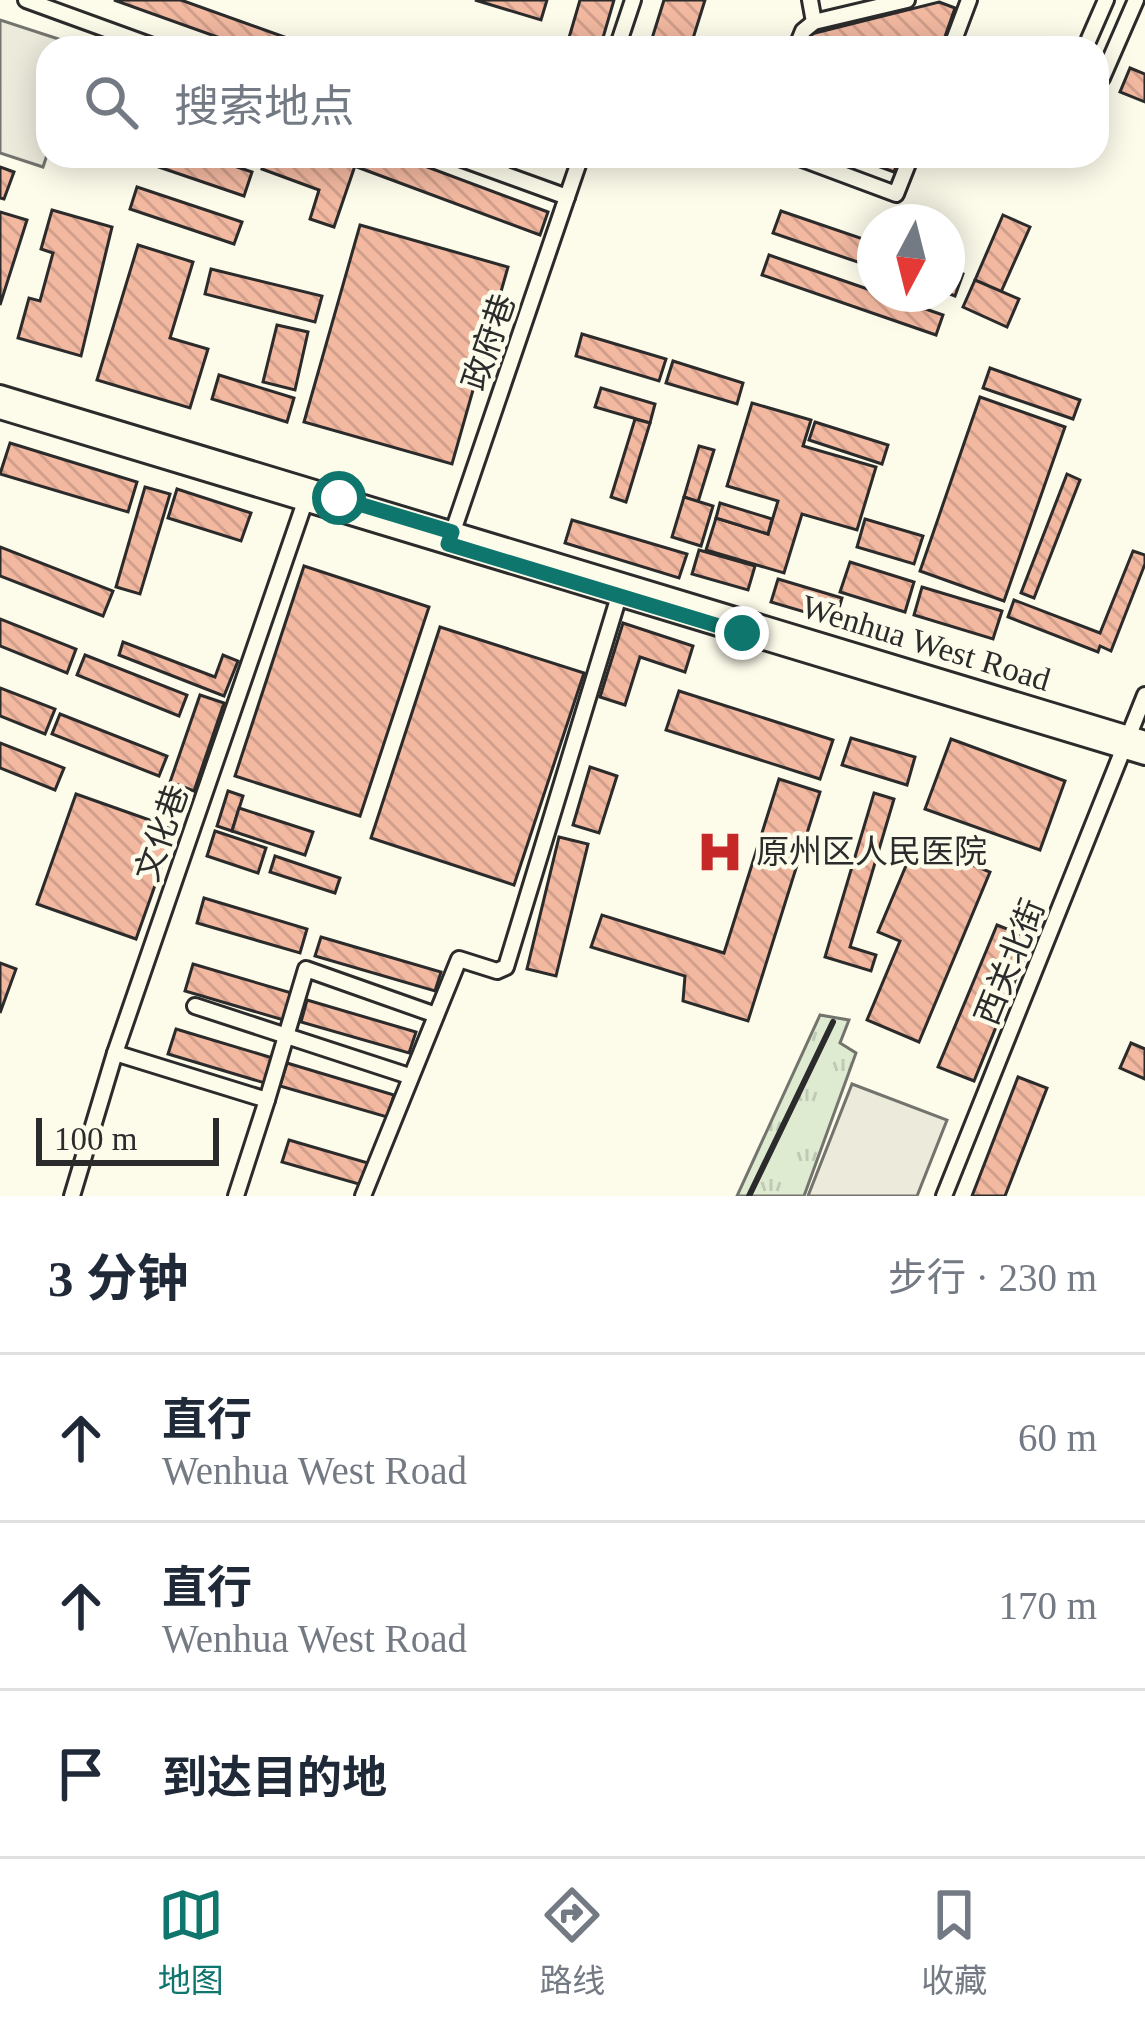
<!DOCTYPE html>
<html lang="zh">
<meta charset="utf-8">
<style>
:root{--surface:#fff;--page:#f2f2f3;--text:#1f2937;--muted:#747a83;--line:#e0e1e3;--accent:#0f766e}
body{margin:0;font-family:"Times New Roman","Noto Sans SC",serif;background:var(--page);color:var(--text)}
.compass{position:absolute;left:857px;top:204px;width:108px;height:108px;border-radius:50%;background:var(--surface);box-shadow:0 6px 30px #0003;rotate:187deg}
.scale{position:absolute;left:36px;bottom:30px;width:183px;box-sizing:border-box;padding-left:12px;border:6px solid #2b2b2b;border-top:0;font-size:33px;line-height:42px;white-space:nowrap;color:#2b2b2b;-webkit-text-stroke:9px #fdfbea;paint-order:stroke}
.stop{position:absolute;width:36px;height:36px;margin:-27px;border:9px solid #0f766e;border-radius:50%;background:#fff}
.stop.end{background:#0f766e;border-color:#fff;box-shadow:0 3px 12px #0008}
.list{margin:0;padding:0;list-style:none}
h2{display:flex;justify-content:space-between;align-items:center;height:156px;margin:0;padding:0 48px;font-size:51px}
h2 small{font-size:39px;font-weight:400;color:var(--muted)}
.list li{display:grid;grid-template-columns:78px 1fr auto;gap:36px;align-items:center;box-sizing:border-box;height:168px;padding:0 48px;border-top:3px solid var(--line)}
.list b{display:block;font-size:45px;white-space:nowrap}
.list p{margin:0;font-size:39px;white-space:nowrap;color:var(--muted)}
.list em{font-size:39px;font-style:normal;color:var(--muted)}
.icon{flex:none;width:66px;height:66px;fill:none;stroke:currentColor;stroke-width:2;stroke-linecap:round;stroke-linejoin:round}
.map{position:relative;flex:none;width:1145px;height:1196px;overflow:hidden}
.search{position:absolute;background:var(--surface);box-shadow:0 6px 30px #0003;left:36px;right:36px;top:36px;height:132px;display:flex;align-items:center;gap:30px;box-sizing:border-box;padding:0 42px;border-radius:36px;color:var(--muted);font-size:45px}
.sheet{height:660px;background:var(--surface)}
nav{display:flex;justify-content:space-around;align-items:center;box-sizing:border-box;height:168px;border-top:3px solid var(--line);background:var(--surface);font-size:33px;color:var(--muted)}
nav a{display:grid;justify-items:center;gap:6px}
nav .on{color:var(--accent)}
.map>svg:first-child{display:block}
</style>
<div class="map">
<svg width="1145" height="1196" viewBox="0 0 1145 1196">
<defs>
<pattern id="park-tufts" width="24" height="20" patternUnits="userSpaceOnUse" patternTransform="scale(3)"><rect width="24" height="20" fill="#deebd1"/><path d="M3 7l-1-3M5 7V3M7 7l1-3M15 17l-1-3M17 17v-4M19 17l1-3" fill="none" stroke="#bfcab4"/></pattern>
<pattern id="building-back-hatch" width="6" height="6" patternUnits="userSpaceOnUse" patternTransform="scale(3)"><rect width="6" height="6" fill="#f2b8a0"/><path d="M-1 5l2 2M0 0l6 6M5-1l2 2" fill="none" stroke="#d09e8a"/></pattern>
</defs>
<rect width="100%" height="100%" fill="#fdfbea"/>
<path fill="url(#park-tufts)" stroke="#74746e" stroke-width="3" d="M 820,1015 L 849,1020 L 840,1043 L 856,1053 L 804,1196 L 737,1196 Z"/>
<g fill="#eceadb" stroke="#74746e" stroke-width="3">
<path d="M 0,20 L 83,47 L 48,48 L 48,152 L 43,167 L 0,153 Z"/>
<path d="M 852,1084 L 947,1120 L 917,1196 L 808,1196 Z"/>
</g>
<g fill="url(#building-back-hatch)" stroke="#2b2b2b" stroke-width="3">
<path d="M 114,0 L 181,0 L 315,48 L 248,48 Z"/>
<path d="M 475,0 L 547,0 L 541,20 Z"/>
<path d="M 580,0 L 614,0 L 600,48 L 566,48 Z"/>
<path d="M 664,0 L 705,0 L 690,48 L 649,48 Z"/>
<path d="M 939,2 L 955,8 L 941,48 L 806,48 L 811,34 Z"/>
<path d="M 1130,68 L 1145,74 L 1145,102 L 1120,92 Z"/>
<path d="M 149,156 L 205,156 L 252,172 L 244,196 L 147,163 Z"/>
<path d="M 267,156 L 358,157 L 334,227 L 310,219 L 319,190 L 262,169 Z"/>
<path d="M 361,156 L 398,156 L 548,212 L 540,235 L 357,167 Z"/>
<path d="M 850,156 L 900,156 L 894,172 Z"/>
<path d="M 0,167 L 14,172 L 4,199 L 0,198 Z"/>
<path d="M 137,187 L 242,222 L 234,244 L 130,209 Z"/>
<path d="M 52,210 L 112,227 L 81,356 L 18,338 L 29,298 L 40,301 L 53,253 L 41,249 Z"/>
<path d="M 781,211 L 875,243 L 875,268 L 773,233 Z"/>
<path d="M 0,212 L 27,220 L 0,305 Z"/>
<path d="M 1003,215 L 1030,227 L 1001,292 L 975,280 Z"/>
<path d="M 360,225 L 508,267 L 452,464 L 304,422 Z"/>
<path d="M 138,245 L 193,262 L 170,338 L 208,349 L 190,408 L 97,380 Z"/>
<path d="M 769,255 L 943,315 L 936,335 L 762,275 Z"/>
<path d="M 947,268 L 963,274 L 955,296 L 947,293 Z"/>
<path d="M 211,269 L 322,296 L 315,322 L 205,294 Z"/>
<path d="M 975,280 L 1019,299 L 1007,327 L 963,307 Z"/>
<path d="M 277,325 L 308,332 L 295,390 L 263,382 Z"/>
<path d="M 582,334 L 666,359 L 659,381 L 576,356 Z"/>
<path d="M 673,361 L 743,383 L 737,404 L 666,383 Z"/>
<path d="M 990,368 L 1080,400 L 1073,419 L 983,388 Z"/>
<path d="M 219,375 L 294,398 L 287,422 L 212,399 Z"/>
<path d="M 601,388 L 655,404 L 650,423 L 595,407 Z"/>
<path d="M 980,397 L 1065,427 L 1004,601 L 920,571 Z"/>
<path d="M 752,403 L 811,420 L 803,446 L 876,467 L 857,530 L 802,514 L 784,573 L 706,550 L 716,518 L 768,534 L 778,501 L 727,486 Z"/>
<path d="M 635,419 L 650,423 L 626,502 L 611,497 Z"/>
<path d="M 815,422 L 888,445 L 882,464 L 809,440 Z"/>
<path d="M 10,443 L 137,482 L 128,512 L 0,474 Z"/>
<path d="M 699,446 L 714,450 L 698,502 L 684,497 Z"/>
<path d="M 1067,474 L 1080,480 L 1034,598 L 1021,593 Z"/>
<path d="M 145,487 L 170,494 L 140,594 L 116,587 Z"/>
<path d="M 177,489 L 251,513 L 241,541 L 168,518 Z"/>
<path d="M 684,497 L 713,506 L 701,546 L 672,537 Z"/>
<path d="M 720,503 L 772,519 L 768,534 L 716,518 Z"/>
<path d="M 865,519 L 923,536 L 914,564 L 857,547 Z"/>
<path d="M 572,520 L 687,554 L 679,578 L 565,543 Z"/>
<path d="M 0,547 L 113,591 L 103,616 L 0,576 Z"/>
<path d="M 699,550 L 755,566 L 748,590 L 692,574 Z"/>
<path d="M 1133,551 L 1145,555 L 1145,564 L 1111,651 L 1100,646 L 1098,652 L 1008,617 L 1014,600 L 1100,633 Z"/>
<path d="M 850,562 L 914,582 L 905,612 L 840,592 Z"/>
<path d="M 304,566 L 429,607 L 360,816 L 235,776 Z"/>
<path d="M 778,579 L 842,598 L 835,621 L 771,602 Z"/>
<path d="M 922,587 L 1002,611 L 993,639 L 914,615 Z"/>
<path d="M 0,619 L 76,649 L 67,673 L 0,646 Z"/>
<path d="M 623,623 L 693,646 L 685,672 L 640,657 L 625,705 L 600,697 Z"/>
<path d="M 440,627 L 584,673 L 514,885 L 371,838 Z"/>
<path d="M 123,642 L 215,677 L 223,655 L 238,661 L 224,696 L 119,655 Z"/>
<path d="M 85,655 L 187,695 L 179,716 L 77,675 Z"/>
<path d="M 0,688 L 55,709 L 45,734 L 0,716 Z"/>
<path d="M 679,691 L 833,740 L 820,779 L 666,730 Z"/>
<path d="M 200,695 L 224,703 L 194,791 L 170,782 Z"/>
<path d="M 60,714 L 167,756 L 159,776 L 52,734 Z"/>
<path d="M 851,738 L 915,757 L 907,785 L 842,765 Z"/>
<path d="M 951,739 L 1065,781 L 1040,850 L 925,809 Z"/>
<path d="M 0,743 L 64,768 L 55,790 L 0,768 Z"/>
<path d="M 590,767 L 617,776 L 599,833 L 573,825 Z"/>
<path d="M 779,779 L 820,792 L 748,1021 L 683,1001 L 685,976 L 591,947 L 602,915 L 724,953 Z"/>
<path d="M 228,791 L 243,796 L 232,831 L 217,826 Z"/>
<path d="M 874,793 L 894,799 L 850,947 L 876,955 L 871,971 L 825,957 Z"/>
<path d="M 76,794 L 175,829 L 136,939 L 37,904 Z"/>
<path d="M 239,808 L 313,832 L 305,855 L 232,831 Z"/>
<path d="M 215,831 L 266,848 L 258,873 L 207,856 Z"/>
<path d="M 559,837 L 588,844 L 556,976 L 527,969 Z"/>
<path d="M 916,842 L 990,872 L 919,1042 L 867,1020 L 900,941 L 878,932 Z"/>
<path d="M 275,856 L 340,878 L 335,893 L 270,872 Z"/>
<path d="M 204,898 L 307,929 L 300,953 L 197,923 Z"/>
<path d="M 997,925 L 1032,939 L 974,1081 L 938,1067 Z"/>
<path d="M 321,937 L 441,972 L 435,991 L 315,956 Z"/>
<path d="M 0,963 L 16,969 L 0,1013 Z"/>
<path d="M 193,964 L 295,994 L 287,1021 L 185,991 Z"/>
<path d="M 307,1000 L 416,1032 L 409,1053 L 301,1022 Z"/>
<path d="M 176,1029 L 276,1059 L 268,1084 L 168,1054 Z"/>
<path d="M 1131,1043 L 1145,1049 L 1145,1079 L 1120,1068 Z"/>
<path d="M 287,1063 L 394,1095 L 387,1117 L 280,1086 Z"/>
<path d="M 1018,1077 L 1047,1088 L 1005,1196 L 972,1196 Z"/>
<path d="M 289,1140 L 368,1163 L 362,1185 L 282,1162 Z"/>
</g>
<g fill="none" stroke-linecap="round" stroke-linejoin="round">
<defs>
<g id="minor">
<path d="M 26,0 L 158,48"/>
<path d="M 810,0 L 814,22"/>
<path d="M 617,48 L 633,0"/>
<path d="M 796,48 L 803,31 L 814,22 L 907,0"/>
<path d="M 951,48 L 969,0"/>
<path d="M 1085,48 L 1106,0"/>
<path d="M 1102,78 L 1136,0"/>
<path d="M 454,156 L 567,197"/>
<path d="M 794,156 L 896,194 L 911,156"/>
<path d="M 451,537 L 581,156"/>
<path d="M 195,1006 L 409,1076"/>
<path d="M 115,1053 L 267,1100 L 236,1196"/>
<path d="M 267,1100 L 306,969 L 436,1015"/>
<path d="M 72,1196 L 115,1053 L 307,496"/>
<path d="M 363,1196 L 459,959 L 497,971 L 506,967 L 619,596"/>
<path d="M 944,1196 L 1145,695"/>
</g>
<g id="major">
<path d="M 0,395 L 1145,741"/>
<path d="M 0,409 L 1145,755"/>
</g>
</defs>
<use href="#minor" stroke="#2b2b2b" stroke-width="20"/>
<use href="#major" stroke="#2b2b2b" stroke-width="24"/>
<use href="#minor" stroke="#fdfbea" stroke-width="14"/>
<use href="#major" stroke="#fdfbea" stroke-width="18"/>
<path stroke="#2b2b2b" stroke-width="6" d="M 749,1196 L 833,1022"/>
</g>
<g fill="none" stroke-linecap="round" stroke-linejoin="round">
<path stroke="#0f766e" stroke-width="15" d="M 339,498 L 452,532 L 448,544 L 742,633"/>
</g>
<defs>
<symbol id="hospital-bare" viewBox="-9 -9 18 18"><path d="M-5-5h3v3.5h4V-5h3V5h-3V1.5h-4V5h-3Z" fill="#c62828" stroke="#fdfbea" stroke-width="2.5" paint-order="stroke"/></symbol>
</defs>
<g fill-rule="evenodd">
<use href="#hospital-bare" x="687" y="819" width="66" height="66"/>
</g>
<g text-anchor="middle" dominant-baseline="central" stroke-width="9" stroke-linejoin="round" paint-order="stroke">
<g font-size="33" fill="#2b2b2b" stroke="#fdfbea">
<text transform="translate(489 342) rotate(-71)">政府巷</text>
<text transform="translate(926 643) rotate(17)">Wenhua West Road</text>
<text transform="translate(162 833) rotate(-71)">文化巷</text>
<text transform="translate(1010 962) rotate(-68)">西关北街</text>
</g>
<g font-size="33" fill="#2b2b2b" stroke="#fdfbea" text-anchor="start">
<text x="756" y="852">原州区人民医院</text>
</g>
</g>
</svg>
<svg class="compass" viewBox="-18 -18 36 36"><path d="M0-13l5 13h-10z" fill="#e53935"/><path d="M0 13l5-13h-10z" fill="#747a83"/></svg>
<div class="scale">100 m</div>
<div class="stop" style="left:339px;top:498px"></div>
<div class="stop end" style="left:742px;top:633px"></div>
<div class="search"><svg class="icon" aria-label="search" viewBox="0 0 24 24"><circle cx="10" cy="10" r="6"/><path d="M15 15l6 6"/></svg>搜索地点</div>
</div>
<section class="sheet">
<h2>3 分钟<small>步行 · 230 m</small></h2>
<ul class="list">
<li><svg class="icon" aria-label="ahead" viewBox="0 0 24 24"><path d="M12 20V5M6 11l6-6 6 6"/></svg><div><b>直行</b><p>Wenhua West Road</p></div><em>60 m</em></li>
<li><svg class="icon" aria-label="ahead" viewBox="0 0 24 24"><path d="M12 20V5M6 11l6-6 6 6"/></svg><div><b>直行</b><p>Wenhua West Road</p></div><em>170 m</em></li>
<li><svg class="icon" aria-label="arrive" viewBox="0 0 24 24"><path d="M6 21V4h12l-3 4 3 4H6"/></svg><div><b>到达目的地</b></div></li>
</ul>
</section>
<nav>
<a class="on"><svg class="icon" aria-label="map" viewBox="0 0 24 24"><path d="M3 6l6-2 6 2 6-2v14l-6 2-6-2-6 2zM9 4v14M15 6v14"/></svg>地图</a>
<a><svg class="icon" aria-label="directions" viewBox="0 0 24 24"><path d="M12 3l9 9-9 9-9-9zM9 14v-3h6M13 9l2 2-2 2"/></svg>路线</a>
<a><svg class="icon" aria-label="saved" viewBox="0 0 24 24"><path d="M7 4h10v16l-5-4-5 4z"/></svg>收藏</a>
</nav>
